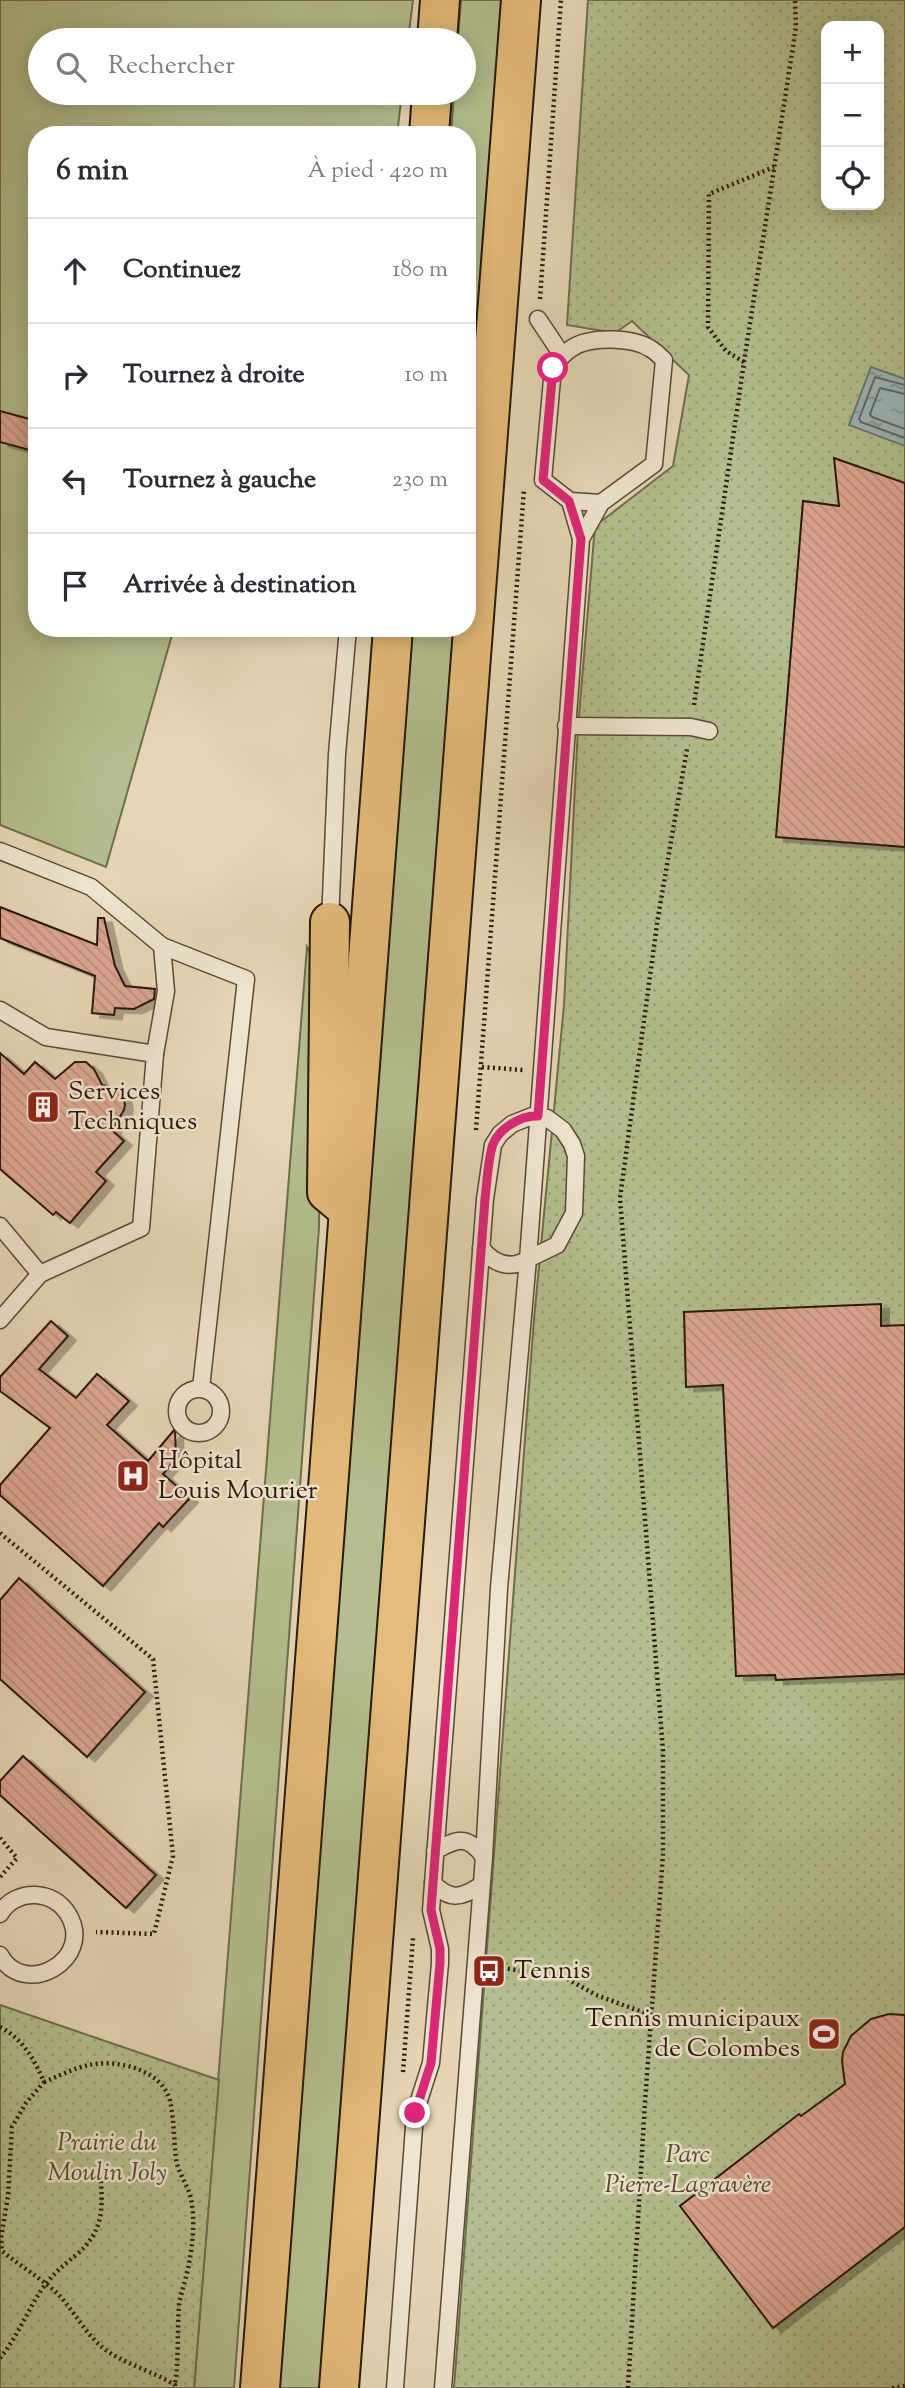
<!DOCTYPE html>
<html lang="fr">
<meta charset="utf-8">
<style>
:root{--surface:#fff;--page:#f7f7f7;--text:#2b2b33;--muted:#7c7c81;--line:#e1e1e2}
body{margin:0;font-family:"Sorts Mill Goudy",serif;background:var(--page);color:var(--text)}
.controls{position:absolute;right:21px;top:21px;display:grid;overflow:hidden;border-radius:14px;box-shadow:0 4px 18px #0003}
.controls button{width:63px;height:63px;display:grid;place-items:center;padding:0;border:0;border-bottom:2px solid var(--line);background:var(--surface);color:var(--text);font:35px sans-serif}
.stop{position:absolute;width:21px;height:21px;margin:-16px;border:5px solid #db2777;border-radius:50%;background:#fff}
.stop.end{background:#db2777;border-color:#fff;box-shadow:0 2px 7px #0008}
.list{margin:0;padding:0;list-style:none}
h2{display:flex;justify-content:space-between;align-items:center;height:91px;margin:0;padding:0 28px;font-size:30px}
h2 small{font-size:23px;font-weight:400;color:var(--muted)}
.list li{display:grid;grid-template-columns:46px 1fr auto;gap:21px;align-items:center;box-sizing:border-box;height:105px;padding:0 28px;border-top:2px solid var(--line)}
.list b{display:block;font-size:26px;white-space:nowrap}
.list em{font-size:23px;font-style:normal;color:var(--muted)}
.icon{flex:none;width:38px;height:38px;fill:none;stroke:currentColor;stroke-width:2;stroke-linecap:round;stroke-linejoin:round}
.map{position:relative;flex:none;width:905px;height:2388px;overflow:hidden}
.search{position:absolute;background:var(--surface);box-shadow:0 4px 18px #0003;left:28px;top:28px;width:448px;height:77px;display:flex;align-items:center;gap:18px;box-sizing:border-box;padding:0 24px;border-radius:38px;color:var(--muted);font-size:26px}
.panel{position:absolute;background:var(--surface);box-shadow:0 4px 18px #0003;left:28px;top:126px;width:448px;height:511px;border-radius:28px}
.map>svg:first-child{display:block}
</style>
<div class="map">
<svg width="905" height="2388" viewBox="0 0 905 2388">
<defs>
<pattern id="park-dots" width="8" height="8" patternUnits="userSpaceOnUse" patternTransform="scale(1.75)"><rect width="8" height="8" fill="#b4be8e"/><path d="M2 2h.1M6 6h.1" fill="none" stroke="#9ba379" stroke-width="1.8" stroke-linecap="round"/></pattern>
<pattern id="water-ripples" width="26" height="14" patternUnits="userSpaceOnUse" patternTransform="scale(1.75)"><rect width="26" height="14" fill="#9bb6b9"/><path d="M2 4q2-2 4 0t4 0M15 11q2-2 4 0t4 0" fill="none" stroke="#7e9395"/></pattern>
<pattern id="building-back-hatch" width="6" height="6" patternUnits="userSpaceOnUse" patternTransform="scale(1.75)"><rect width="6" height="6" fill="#dca691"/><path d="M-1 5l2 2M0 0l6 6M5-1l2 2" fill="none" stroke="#bd8e7c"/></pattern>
<filter id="shadow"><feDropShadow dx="8" dy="4.5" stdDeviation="0" flood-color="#0004"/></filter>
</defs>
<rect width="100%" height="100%" fill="#e6d6b5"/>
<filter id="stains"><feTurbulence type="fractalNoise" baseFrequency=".00286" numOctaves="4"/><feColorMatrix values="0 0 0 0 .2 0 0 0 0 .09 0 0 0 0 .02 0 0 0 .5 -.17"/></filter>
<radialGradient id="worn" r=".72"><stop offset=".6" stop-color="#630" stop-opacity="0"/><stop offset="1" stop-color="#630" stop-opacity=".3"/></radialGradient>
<g fill="#b4be8e" stroke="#6e6c4c" stroke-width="2">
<path d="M 0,0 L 413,0 L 408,40 L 40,40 L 40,93 L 402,93 L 397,135 L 37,135 L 37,628 L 174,628 L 106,867 L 0,825 Z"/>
<path d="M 461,0 L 504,0 L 467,493 L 467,135 L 451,135 L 454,93 L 464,93 L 464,40 L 458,40 Z"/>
<path d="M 412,628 L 457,628 L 324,2388 L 275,2388 Z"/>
<path d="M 307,947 L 322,979 L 319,1227 L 234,2388 L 194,2388 Z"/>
</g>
<g fill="url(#park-dots)" stroke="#6e6c4c" stroke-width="2" fill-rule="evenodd">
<path d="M 588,0 L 905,0 L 905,2388 L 454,2388 L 534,1319 L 564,1005 L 578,727 L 595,526 L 673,466 L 689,375 L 632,321 L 615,333 L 567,325 ZM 826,26 L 879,26 L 879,205 L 826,205 Z"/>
<path d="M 0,2005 L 219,2080 L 194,2388 L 0,2388 Z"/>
</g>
<path fill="url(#water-ripples)" stroke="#6d7773" stroke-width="2" d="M 871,367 L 905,379 L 905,446 L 849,425 Z"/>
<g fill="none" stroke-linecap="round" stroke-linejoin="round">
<g stroke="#626862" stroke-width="2">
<path d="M 905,385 L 875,377 L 859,419 L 861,422 L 905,438"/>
<path d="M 905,394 L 880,388 L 870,414 L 872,417 L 905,429"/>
</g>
</g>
<g fill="url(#building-back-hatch)" stroke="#29190b" stroke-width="2" filter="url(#shadow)">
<path d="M 0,411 L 37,421 L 37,452 L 0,442 Z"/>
<path d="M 834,458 L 905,483 L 905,847 L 776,837 L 803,501 L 839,506 Z"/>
<path d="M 0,907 L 97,945 L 98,918 L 104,918 L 115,966 L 125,986 L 155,989 L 154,999 L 134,1009 L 115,1008 L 114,1015 L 92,1013 L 95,976 L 0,938 Z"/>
<path d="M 0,1053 L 24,1074 L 35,1062 L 55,1079 L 75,1062 L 86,1062 L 94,1069 L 102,1085 L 114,1088 L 123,1094 L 125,1105 L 124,1110 L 112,1130 L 124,1141 L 96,1172 L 106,1181 L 70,1223 L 56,1212 L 53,1215 L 0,1169 Z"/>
<path d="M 881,1304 L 881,1326 L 905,1325 L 905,1674 L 776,1680 L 775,1675 L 736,1676 L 723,1385 L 686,1387 L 684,1312 Z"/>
<path d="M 51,1321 L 68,1336 L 39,1369 L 76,1398 L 97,1374 L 129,1401 L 107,1425 L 148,1461 L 175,1429 L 176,1459 L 163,1474 L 190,1498 L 163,1527 L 159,1523 L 103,1586 L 0,1495 L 0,1485 L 50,1428 L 0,1391 L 0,1377 Z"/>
<path d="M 19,1578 L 145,1692 L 87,1757 L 0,1679 L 0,1600 Z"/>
<path d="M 23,1756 L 156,1875 L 126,1908 L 0,1795 L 0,1781 Z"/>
<path d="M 889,2014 L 905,2015 L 905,2227 L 773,2328 L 680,2206 L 799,2114 L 801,2116 L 845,2084 L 842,2061 L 843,2052 L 851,2036 L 871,2019 Z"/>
</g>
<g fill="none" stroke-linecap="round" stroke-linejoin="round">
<defs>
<g id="lane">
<path d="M 538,319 L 562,355"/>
<path d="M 581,539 L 601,503 L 654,464 L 664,360 C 660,356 656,352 651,349 C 633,337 590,336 572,348 C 564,353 558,360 553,368 L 543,480 L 570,501 L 601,503"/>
<path d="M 566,726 L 691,727 L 709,731"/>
<path d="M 0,851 L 91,887 L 162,946 L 166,991 L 155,1054 L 141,1228 L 40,1274"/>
<path d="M 330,922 L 337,754 L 348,628"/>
<path d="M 162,946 L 246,979 L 201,1388"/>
<path d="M 0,1010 L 46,1037 L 155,1054"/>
<path d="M 0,1226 L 40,1274 L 0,1320"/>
<path d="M 481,1248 C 493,1263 509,1271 528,1259 L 581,539 L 570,501"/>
<circle cx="199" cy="1411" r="22"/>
<path d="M 435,1851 C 457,1839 467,1834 484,1857"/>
<path d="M 433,1883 C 450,1901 462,1898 481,1885"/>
<path d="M 0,1914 C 7,1901 22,1894 36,1895 C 50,1896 61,1903 68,1914 C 96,1959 24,2000 0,1955"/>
<path d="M 395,2388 L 415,2113 L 431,2063 L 440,1963 L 440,1949 L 431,1910 L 485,1199 L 493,1145 L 500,1134 L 512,1124 L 532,1116 L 547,1118 L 563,1130 L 572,1144 L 576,1156 L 574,1213 L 557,1245 L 528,1259 L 499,1588 L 484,1857 L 443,2388"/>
</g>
<g id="highway">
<path d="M 437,40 L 440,0"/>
<path d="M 429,135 L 432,93"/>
<path d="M 330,922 L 327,1192 L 346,1208"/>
<path d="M 260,2388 L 393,628"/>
<path d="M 339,2388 L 521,0"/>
</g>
</defs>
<use href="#lane" stroke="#584836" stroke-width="19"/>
<use href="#highway" stroke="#29190b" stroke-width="42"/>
<g stroke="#29190b" stroke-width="4.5" stroke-dasharray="2 3.5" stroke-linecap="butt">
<path d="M 540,299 L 561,0"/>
<path d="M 744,362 L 726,351 L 708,327 L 709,194 L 774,167"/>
<path d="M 694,705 L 744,362 L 796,27 L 795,0"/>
<path d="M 482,1067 L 523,1070"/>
<path d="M 476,1130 L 524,489"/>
<path d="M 0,1533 L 153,1659 L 173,1856 L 154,1934 L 96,1932"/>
<path d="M 0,1838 L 17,1858 L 0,1877"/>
<path d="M 497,1967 L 566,1978 L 596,1995 L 653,2016"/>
<path d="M 0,2027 C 23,2039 34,2059 44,2082 L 26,2103 L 12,2127 L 8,2196 L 1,2238 L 2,2251 C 20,2266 41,2278 58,2294 C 75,2312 87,2337 107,2351 C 128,2365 154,2372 175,2385 L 175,2388"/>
<path d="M 403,2072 L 413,1938"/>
<path d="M 44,2082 C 59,2076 74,2068 89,2065 C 117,2059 162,2069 170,2101 C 174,2119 174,2140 176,2159 C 178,2173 188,2185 191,2199 C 195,2219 193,2243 189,2263 C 187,2277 181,2291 179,2305 C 177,2331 179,2358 175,2384"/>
<path d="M 0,2358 C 19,2335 28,2308 45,2285 C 54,2273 65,2264 76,2255 C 105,2231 103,2206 100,2172"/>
<path d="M 628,2388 L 645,2102 L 663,1855 L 663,1751 L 620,1198 L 658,917 L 687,749"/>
<path d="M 892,2388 L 905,2386"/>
</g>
<use href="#lane" stroke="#efe4cf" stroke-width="16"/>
<use href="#highway" stroke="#e3bb7a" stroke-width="38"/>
</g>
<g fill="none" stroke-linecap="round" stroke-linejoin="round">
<path stroke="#db2777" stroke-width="9" d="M 415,2113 L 431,2063 L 440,1963 L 440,1949 L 431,1910 L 485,1199 C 487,1183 488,1158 493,1144 C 500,1128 521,1115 538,1116 L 581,539 L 569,501 L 543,480 L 553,368"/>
</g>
<defs>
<symbol id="building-square" viewBox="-11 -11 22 22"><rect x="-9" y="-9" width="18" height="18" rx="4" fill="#8f2418" stroke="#efe4cf"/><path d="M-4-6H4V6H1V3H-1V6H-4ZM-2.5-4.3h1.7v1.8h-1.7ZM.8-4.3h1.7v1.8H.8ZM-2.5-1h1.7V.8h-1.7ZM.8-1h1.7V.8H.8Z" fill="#fff"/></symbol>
<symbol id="hospital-square" viewBox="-11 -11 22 22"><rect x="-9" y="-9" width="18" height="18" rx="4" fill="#8f2418" stroke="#efe4cf"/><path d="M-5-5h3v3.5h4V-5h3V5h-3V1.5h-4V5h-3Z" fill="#fff"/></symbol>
<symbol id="bus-square" viewBox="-11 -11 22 22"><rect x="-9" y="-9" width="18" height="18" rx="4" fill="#8f2418" stroke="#efe4cf"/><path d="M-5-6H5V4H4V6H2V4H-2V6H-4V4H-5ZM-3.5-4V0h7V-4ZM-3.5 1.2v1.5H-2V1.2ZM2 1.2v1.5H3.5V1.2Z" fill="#fff"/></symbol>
<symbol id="stadium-square" viewBox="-11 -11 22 22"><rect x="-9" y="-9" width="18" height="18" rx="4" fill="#8f2418" stroke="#efe4cf"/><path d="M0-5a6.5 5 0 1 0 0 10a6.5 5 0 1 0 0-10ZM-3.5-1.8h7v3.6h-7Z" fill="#fff"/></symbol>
</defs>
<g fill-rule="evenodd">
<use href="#building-square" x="24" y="1088" width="38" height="38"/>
<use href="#hospital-square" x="114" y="1457" width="38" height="38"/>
<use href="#bus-square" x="470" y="1952" width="38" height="38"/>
<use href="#stadium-square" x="805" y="2015" width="38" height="38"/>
</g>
<g text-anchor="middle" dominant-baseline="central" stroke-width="5" stroke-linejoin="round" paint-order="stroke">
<g font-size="26" fill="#29190b" stroke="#efe4cf" text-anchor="start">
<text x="68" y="1092">Services<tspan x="68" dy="30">Techniques</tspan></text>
<text x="158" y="1461">Hôpital<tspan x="158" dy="30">Louis Mourier</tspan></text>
<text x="514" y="1971">Tennis</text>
<text x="800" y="2019" text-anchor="end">Tennis municipaux<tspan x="800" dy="30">de Colombes</tspan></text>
</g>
<g font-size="26" font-style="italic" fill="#534b32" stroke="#efe4cf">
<text x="107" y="2143">Prairie du<tspan x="107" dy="30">Moulin Joly</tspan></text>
<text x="688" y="2155">Parc<tspan x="688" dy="30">Pierre-Lagravère</tspan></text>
</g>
</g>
<rect width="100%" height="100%" filter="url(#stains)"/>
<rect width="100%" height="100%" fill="url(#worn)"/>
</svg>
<div class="controls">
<button>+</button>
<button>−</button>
<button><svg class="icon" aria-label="locate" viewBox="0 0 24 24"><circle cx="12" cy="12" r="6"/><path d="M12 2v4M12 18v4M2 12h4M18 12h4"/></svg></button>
</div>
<div class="stop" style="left:553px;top:368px"></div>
<div class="stop end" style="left:415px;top:2113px"></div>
<div class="search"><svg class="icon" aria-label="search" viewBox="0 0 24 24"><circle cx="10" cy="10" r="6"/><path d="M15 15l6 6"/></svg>Rechercher</div>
<section class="panel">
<h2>6 min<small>À pied · 420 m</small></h2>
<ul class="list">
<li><svg class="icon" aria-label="ahead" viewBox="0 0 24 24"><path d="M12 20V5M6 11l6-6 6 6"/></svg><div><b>Continuez</b></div><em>180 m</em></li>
<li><svg class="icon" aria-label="right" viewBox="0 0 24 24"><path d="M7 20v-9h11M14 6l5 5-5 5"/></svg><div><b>Tournez à droite</b></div><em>10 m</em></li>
<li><svg class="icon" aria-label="left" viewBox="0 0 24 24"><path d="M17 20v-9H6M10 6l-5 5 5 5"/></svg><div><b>Tournez à gauche</b></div><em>230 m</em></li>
<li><svg class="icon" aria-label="arrive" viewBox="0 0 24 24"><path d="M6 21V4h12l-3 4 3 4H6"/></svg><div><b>Arrivée à destination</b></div></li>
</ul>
</section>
</div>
